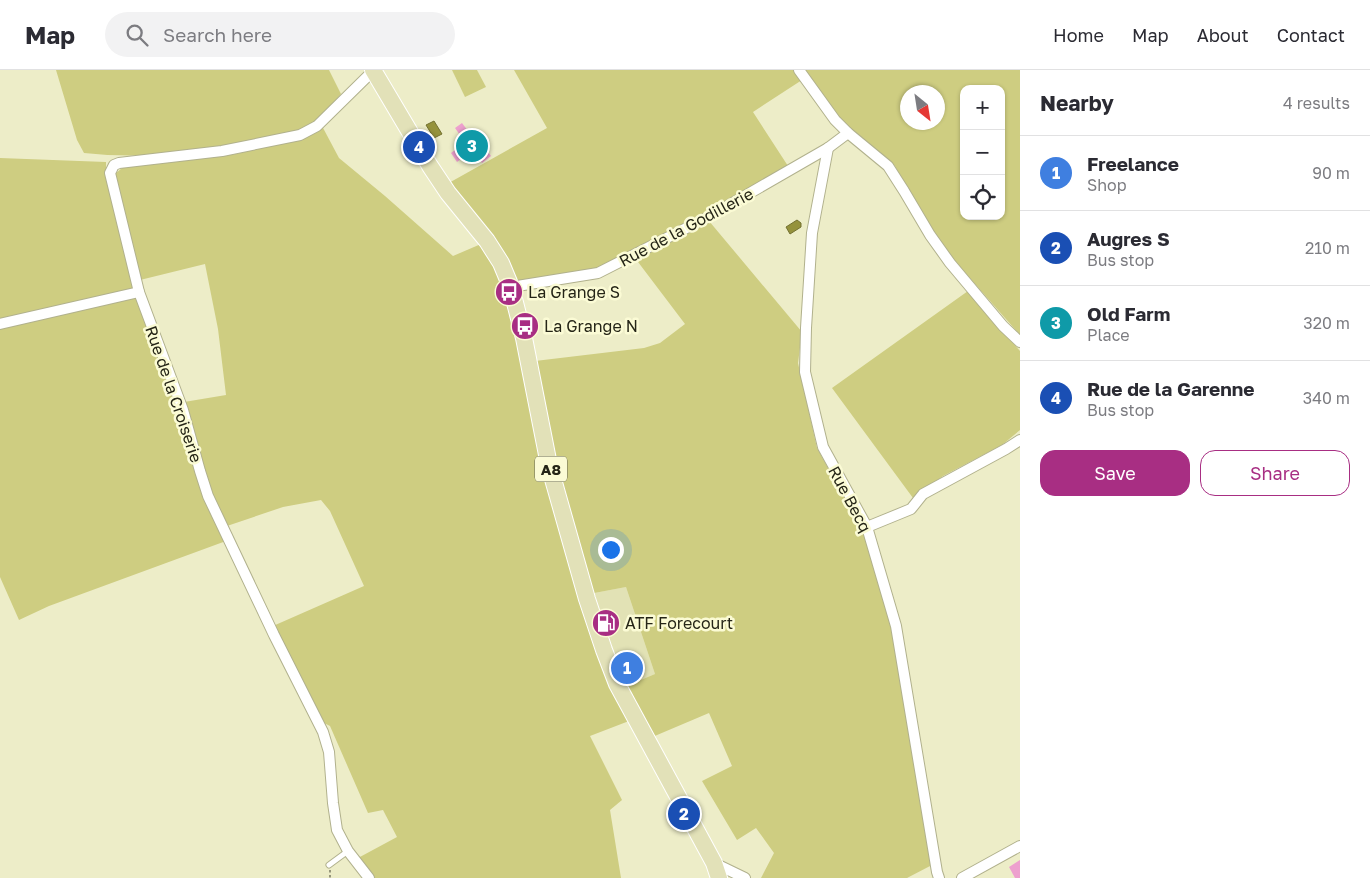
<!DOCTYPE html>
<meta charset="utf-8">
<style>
:root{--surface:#fff;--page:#f2f2f3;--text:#2b2b33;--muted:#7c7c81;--line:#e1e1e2;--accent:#a82e83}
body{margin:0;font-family:"Golos Text",sans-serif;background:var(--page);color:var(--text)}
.controls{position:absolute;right:15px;top:15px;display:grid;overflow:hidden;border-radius:10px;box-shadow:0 1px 4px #0004}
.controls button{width:45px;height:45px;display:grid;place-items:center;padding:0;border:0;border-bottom:1px solid var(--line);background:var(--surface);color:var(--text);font:25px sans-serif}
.compass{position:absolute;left:900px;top:15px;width:45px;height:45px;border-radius:50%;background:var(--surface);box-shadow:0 1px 4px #0004;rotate:150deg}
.you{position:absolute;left:610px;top:479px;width:18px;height:18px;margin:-12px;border:4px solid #fff;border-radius:50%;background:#1a73e8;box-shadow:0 0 0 8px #1a73e833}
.badge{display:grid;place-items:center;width:32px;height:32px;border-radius:50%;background:var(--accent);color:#fff;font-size:16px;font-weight:700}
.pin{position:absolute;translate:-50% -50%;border:2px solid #fff;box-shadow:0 1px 5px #0006}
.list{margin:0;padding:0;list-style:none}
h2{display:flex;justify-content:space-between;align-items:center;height:65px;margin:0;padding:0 20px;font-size:21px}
h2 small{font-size:16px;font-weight:400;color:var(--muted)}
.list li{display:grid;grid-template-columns:32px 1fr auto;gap:15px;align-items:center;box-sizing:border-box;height:75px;padding:0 20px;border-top:1px solid var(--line)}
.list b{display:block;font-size:19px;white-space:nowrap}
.list p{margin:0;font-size:16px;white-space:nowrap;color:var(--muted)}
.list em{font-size:16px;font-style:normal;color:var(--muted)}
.actions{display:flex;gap:10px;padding:15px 20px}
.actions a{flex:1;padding:11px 0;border:1px solid var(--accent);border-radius:15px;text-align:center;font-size:18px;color:var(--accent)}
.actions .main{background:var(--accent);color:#fff}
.icon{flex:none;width:28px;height:28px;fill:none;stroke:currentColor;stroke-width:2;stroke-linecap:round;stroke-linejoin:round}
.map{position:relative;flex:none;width:1020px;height:808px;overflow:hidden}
header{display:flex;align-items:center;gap:30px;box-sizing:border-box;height:70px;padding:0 25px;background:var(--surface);border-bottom:1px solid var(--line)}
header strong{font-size:24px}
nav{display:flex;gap:28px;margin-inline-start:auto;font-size:18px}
.search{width:350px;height:45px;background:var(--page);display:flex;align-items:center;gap:12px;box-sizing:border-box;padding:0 18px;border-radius:28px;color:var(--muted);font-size:19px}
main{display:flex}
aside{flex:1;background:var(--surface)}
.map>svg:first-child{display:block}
</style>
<header>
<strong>Map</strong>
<div class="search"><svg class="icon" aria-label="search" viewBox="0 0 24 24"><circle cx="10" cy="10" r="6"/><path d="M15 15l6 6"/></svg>Search here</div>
<nav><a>Home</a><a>Map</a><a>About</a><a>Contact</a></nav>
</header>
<main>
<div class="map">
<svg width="1020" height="808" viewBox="0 0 1020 808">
<rect width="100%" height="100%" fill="#ededc8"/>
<path fill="#e2e2b5" d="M 626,517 L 655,604 L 624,617 L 589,524 Z"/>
<g fill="#cecd81" fill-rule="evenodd">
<path d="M 56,0 L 329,0 L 341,24 C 328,39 316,55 296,61 C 272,67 247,74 221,78 C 175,85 130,88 84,83 L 77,70 Z"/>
<path d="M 452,0 L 477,0 L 486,17 L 465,27 Z"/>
<path d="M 514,0 L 794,0 L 802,10 L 753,42 L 788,96 L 703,146 L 599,198 L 515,213 L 447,114 L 547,58 Z"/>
<path d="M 803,0 L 1020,0 L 1020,265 L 931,164 L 895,96 L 842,52 ZM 964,19 L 1001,19 L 1001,146 L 964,146 ZM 908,22 L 938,22 L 938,52 L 908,52 Z"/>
<path d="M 322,56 L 339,88 L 385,126 L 453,186 L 481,174 L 492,191 L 504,217 L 629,651 L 590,666 L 622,730 L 610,740 L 621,808 L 373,808 L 358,788 L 397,767 L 383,740 L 368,743 L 330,656 L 324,653 L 273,556 L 364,516 L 330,441 L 321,430 L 283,437 L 227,456 L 211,425 L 184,332 L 226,325 L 218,259 L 205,194 L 140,210 L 115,104 L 122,98 L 236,84 L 301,68 Z"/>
<path d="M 0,88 L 106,92 L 106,102 L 135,219 L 0,250 Z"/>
<path d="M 709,151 L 802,262 L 798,293 L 817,378 L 863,462 L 881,517 L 895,573 L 932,795 L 907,808 L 761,808 L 774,783 L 756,758 L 737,770 L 702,711 L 732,696 L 709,643 L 650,668 L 624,617 L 655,604 L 626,517 L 589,524 L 557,395 L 535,291 L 644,278 L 660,273 L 685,254 L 635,188 Z"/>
<path d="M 968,221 L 1020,281 L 1020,360 L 1002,375 L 943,406 L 913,428 L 832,318 Z"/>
<path d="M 136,227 L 226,471 L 49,536 L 19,550 L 0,507 L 0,258 Z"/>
</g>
<g fill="#95923c" stroke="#737131">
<path d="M 434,51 L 442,64 L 434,68 L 426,55 Z"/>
<path d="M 797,150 L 801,153 L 801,157 L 790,164 L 786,157 Z"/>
</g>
<g fill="#eda0ce">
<path d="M 462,53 L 474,69 L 477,67 L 491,86 L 482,93 L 473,80 L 457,92 L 451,83 L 465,72 L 455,58 Z"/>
<path d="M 1020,790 L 1020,808 L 1015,808 L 1009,797 Z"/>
</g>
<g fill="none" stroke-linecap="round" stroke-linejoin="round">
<defs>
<path id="service" d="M 329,795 L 348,781"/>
<g id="minor">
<path d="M 799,0 L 835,50 L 848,63 L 888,96 L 904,121 L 930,165 L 950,193 L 1003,256 L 1020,272"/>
<path d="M 828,78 L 812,163 L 806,258 L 805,302 L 823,377 L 867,457 L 896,556 L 937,802 L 939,808"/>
<path d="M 511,217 L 598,203 L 710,146 L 828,78 L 848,63"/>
<path d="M 0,254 L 139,222"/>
<path d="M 867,457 L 911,439 L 923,424 L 1006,379 L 1020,370"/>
<path d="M 714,793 L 745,808"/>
<path d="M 369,808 L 348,781 L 337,760 L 333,733 L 329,682 L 323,662 L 274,565 L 208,426 L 200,401 L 183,340 L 139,222 L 110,103 L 114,95 L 119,93 L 222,81 L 300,65 L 317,56 L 374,0"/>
<path d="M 962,808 L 1020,776"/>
</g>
<path id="primary" d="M 373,0 L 430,96 L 448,123 L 487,171 L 501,193 L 511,217 L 524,268 L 549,395 L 587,529 L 604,580 L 617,614 L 714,793 L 719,808"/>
</defs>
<use href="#service" stroke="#b1b18d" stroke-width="7"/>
<use href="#minor" stroke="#b1b18d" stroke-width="12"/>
<use href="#primary" stroke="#fff" stroke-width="18"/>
<path stroke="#96967b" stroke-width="2" stroke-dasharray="2.5 2.5" stroke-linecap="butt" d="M 330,800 L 330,808"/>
<use href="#service" stroke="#fff" stroke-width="5"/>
<use href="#minor" stroke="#fff" stroke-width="10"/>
<use href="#primary" stroke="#e2e1b8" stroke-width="16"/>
</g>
<defs>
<symbol id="bus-disc" viewBox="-11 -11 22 22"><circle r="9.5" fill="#a82e83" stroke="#fbfbd5"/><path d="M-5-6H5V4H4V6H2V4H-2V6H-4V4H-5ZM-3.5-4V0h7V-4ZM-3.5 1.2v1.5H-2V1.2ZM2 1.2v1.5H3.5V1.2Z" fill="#fff"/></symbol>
<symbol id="fuel-disc" viewBox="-11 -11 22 22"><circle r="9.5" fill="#a82e83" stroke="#fbfbd5"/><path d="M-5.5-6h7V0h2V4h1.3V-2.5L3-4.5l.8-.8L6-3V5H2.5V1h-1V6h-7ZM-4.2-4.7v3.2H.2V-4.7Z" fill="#fff"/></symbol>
</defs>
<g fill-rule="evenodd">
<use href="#bus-disc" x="493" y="206" width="32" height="32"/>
<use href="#bus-disc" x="509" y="240" width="32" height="32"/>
<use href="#fuel-disc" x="590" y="537" width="32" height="32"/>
</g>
<g text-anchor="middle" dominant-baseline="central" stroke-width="5" stroke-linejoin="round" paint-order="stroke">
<rect fill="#fbfbd5" stroke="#656550" stroke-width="1" x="535" y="386.5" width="32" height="25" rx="4"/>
<g font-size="15" font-weight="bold" fill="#252517">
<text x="551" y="399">A8</text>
</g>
<g font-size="16" fill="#252517" stroke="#fbfbd5">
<text transform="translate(686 157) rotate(-28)">Rue de la Godillerie</text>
<text transform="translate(174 324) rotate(71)">Rue de la Croiserie</text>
<text transform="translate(850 429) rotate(62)">Rue Becq</text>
</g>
<g font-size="16" fill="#252517" stroke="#fbfbd5" text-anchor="start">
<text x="528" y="222">La Grange S</text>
<text x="544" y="256">La Grange N</text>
<text x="625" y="553">ATF Forecourt</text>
</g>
</g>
</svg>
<div class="controls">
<button>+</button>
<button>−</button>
<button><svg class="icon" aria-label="locate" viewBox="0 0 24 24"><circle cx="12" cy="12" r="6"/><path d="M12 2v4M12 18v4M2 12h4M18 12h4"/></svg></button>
</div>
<svg class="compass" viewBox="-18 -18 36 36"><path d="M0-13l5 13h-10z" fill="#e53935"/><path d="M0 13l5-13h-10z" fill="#7c7c81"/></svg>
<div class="you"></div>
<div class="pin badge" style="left:627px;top:598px;background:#3f7fe0">1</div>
<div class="pin badge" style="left:684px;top:744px;background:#1a4fb4">2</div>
<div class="pin badge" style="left:472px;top:76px;background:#0f9aa8">3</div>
<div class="pin badge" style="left:419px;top:77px;background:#1a4fb4">4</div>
</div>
<aside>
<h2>Nearby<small>4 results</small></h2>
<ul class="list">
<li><span class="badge" style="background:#3f7fe0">1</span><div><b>Freelance</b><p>Shop</p></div><em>90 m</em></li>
<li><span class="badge" style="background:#1a4fb4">2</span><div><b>Augres S</b><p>Bus stop</p></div><em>210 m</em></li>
<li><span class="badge" style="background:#0f9aa8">3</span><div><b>Old Farm</b><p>Place</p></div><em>320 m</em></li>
<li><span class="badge" style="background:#1a4fb4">4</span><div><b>Rue de la Garenne</b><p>Bus stop</p></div><em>340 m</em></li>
</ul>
<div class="actions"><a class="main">Save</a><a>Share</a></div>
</aside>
</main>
